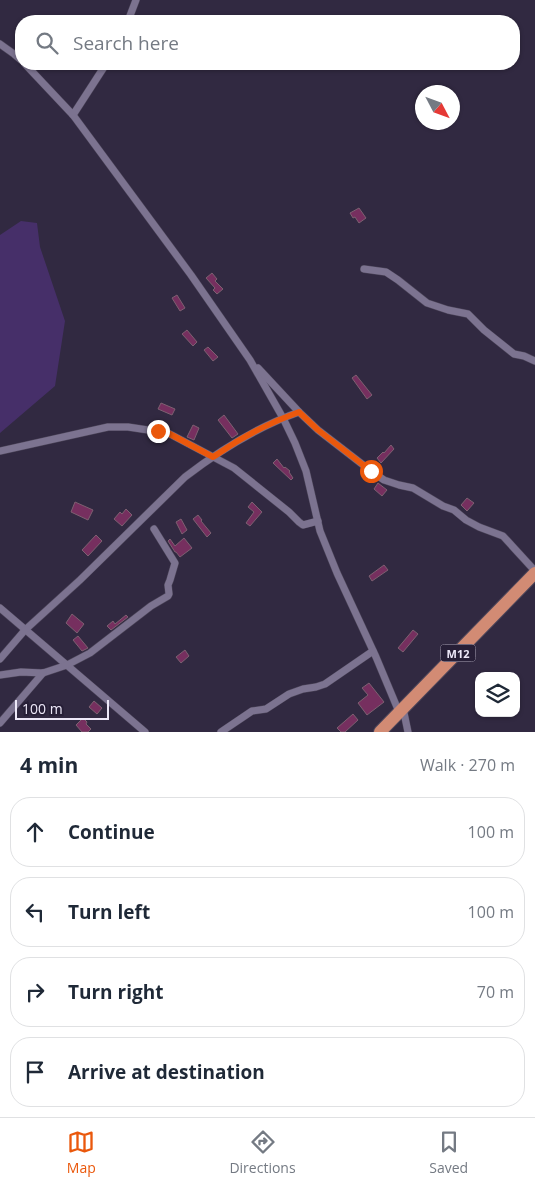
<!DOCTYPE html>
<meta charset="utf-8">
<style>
:root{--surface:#fff;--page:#f2f2f3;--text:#1f2937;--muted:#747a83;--line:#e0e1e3;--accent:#ea580c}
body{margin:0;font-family:"Open Sans",sans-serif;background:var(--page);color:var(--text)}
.controls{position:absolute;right:15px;bottom:15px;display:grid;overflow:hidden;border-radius:10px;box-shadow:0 1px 4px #0004}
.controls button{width:45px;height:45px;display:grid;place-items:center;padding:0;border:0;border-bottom:1px solid var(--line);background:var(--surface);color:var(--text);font:25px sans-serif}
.compass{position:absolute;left:415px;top:85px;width:45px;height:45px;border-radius:50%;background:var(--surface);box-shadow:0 1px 4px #0004;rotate:131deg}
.scale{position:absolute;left:15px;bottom:12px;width:94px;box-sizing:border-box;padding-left:5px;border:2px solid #ede8f8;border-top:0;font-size:14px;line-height:18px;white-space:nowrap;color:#ede8f8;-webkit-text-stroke:4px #271f37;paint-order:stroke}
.stop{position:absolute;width:15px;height:15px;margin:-11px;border:4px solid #ea580c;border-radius:50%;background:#fff}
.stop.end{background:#ea580c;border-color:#fff;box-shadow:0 1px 5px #0008}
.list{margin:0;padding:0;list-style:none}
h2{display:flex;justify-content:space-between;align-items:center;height:65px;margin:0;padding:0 20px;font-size:21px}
h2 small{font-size:16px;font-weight:400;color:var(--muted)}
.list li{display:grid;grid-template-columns:32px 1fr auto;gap:15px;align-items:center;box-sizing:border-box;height:70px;margin:0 10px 10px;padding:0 10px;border:1px solid var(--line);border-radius:20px}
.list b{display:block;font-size:19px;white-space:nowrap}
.list em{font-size:16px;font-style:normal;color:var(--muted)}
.icon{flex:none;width:28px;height:28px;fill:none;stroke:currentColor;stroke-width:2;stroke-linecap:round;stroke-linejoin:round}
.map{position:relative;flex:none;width:535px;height:732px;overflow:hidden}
.search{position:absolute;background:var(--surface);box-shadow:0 1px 4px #0004;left:15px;right:15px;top:15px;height:55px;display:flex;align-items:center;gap:12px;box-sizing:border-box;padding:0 18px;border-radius:20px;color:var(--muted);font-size:19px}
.sheet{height:385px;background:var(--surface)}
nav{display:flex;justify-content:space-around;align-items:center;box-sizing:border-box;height:70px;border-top:1px solid var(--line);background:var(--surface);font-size:14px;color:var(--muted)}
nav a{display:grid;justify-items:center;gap:2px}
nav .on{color:var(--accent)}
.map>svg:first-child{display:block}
</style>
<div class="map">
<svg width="535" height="732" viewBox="0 0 535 732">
<rect width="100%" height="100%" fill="#312941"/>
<path fill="#462f69" d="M 21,221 L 37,223 L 40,247 L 65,321 L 55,386 L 0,433 L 0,235 Z"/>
<g fill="#762f5f" stroke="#7d6071">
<path d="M 359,208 L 366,218 L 359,223 L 355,217 L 353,218 L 350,213 Z"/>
<path d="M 212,273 L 217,279 L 215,281 L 223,289 L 217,294 L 213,290 L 215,288 L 206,278 Z"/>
<path d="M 177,295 L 185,308 L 180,311 L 172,298 Z"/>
<path d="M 187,330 L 197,342 L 193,346 L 182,334 Z"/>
<path d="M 208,347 L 218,357 L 213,361 L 204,350 Z"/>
<path d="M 356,375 L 372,395 L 367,399 L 352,378 Z"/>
<path d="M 161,403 L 175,409 L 172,415 L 158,409 Z"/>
<path d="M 224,415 L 238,434 L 232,438 L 218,420 Z"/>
<path d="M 193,425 L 199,428 L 194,440 L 187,437 Z"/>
<path d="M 391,445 L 394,449 L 381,463 L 377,458 L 383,452 L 384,453 Z"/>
<path d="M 277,459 L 284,468 L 285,467 L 290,471 L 289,472 L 293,478 L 291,480 L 273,463 Z"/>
<path d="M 378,483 L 387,490 L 382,496 L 374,489 Z"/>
<path d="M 467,498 L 474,503 L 467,511 L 461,505 Z"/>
<path d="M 75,502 L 93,510 L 88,520 L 71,512 Z"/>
<path d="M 252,502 L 262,512 L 250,526 L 246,523 L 254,512 L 248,507 Z"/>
<path d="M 126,509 L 132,515 L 122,526 L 114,519 L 120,512 L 122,514 Z"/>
<path d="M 198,515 L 202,520 L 201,521 L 211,533 L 207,537 L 193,519 Z"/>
<path d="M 181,519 L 187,530 L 182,534 L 176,522 Z"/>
<path d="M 96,535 L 102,541 L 88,556 L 82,550 Z"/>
<path d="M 184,538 L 192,548 L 180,557 L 176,552 L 175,552 L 168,541 L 170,539 L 175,546 Z"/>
<path d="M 384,565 L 388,570 L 372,581 L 369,576 Z"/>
<path d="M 72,614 L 84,624 L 77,633 L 66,623 Z"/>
<path d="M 126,615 L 128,617 L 111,630 L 107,626 L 113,621 L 115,624 Z"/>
<path d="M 413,630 L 418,634 L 403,652 L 398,648 Z"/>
<path d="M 78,636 L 88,648 L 82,651 L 73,640 Z"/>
<path d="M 185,650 L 189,656 L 181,663 L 176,657 Z"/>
<path d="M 369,683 L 384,702 L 367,715 L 358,703 L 368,695 L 362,688 Z"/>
<path d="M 94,701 L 102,708 L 97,714 L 89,707 Z"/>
<path d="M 353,714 L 358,720 L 345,732 L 341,732 L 337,728 Z"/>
<path d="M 83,718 L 87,722 L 86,724 L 91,729 L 88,732 L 82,732 L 76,725 Z"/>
</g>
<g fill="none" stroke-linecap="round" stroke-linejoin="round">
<defs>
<g id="street">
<path d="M 128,21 L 136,0"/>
<path d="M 0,44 L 14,54 L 21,60"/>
<path d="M 25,64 L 73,115 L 191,275 L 250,360 L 283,418 L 295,443 L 306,471 L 320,531 L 337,573 L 376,657 L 399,712"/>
<path d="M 73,115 L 106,64"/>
<path d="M 364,269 L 386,272 L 398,280 L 427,303 L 448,310 L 468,314 L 484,330 L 514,354 L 524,356 L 535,361"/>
<path d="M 258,368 L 299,412 L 318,430 L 371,471 L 384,480 L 399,485 L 413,488 L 443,506 L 454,510 L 466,520 L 479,527 L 503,536 L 535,571"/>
<path d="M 0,451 L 108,427 L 128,427 L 168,433 L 234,468 L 289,512 L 299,522 L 303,525 L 318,521"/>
<path d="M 0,608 L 145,732"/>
<path d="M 0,659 L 25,630 L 80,580 L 185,477 C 220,450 257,427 299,412"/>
<path d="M 0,675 L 21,672 L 43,673 L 67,665 L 90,653 L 151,606 L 168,596 L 169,594 L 168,585 L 170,580 L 175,563 L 154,529"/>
<path d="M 403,708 L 408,732"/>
<path d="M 0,723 L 43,673"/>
<path d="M 221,732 L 252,711 L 266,709 L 289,694 L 303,689 L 316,687 L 325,684 L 373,651"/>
</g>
<path id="highway" d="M 380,732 L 535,573"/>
</defs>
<use href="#street" stroke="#4c4559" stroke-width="8"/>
<use href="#highway" stroke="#4c4559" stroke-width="14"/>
<use href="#street" stroke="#7c7390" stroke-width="7"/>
<use href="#highway" stroke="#d28b74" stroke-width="12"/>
</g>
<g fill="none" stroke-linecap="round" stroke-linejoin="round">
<path stroke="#ea580c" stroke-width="6" d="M 158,431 L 168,433 L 213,457 C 221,452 228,447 236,442 C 256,430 277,420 299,412 L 318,430 L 371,471"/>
</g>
<g text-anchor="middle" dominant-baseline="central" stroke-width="4" stroke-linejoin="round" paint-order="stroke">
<rect fill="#271f37" stroke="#b2acbe" stroke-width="1" x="440.5" y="644.5" width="35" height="17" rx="4"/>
<g font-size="11" font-weight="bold" fill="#ede8f8">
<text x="458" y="653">M12</text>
</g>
</g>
</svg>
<div class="controls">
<button><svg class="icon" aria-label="layers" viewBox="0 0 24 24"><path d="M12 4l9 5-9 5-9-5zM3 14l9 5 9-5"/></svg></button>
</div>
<svg class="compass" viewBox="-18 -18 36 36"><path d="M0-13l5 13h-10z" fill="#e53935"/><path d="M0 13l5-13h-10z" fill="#747a83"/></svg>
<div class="scale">100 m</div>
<div class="stop" style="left:371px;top:471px"></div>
<div class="stop end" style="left:158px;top:431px"></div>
<div class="search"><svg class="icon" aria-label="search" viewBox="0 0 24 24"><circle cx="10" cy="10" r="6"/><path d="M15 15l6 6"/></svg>Search here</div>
</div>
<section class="sheet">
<h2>4 min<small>Walk · 270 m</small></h2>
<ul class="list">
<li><svg class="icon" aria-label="ahead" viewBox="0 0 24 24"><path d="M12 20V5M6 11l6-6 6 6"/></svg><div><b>Continue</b></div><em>100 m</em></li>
<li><svg class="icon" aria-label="left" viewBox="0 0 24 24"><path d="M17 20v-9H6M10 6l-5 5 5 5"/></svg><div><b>Turn left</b></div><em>100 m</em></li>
<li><svg class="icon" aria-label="right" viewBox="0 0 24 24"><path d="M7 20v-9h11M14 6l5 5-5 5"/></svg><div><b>Turn right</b></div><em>70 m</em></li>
<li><svg class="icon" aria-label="arrive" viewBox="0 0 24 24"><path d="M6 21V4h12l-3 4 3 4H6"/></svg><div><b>Arrive at destination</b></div></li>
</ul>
</section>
<nav>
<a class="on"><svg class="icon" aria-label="map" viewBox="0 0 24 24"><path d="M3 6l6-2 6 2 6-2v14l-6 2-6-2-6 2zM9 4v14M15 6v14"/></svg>Map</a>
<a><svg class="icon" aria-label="directions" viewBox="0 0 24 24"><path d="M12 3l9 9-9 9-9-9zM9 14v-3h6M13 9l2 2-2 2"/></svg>Directions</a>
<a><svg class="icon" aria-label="saved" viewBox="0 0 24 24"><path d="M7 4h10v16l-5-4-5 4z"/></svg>Saved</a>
</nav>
